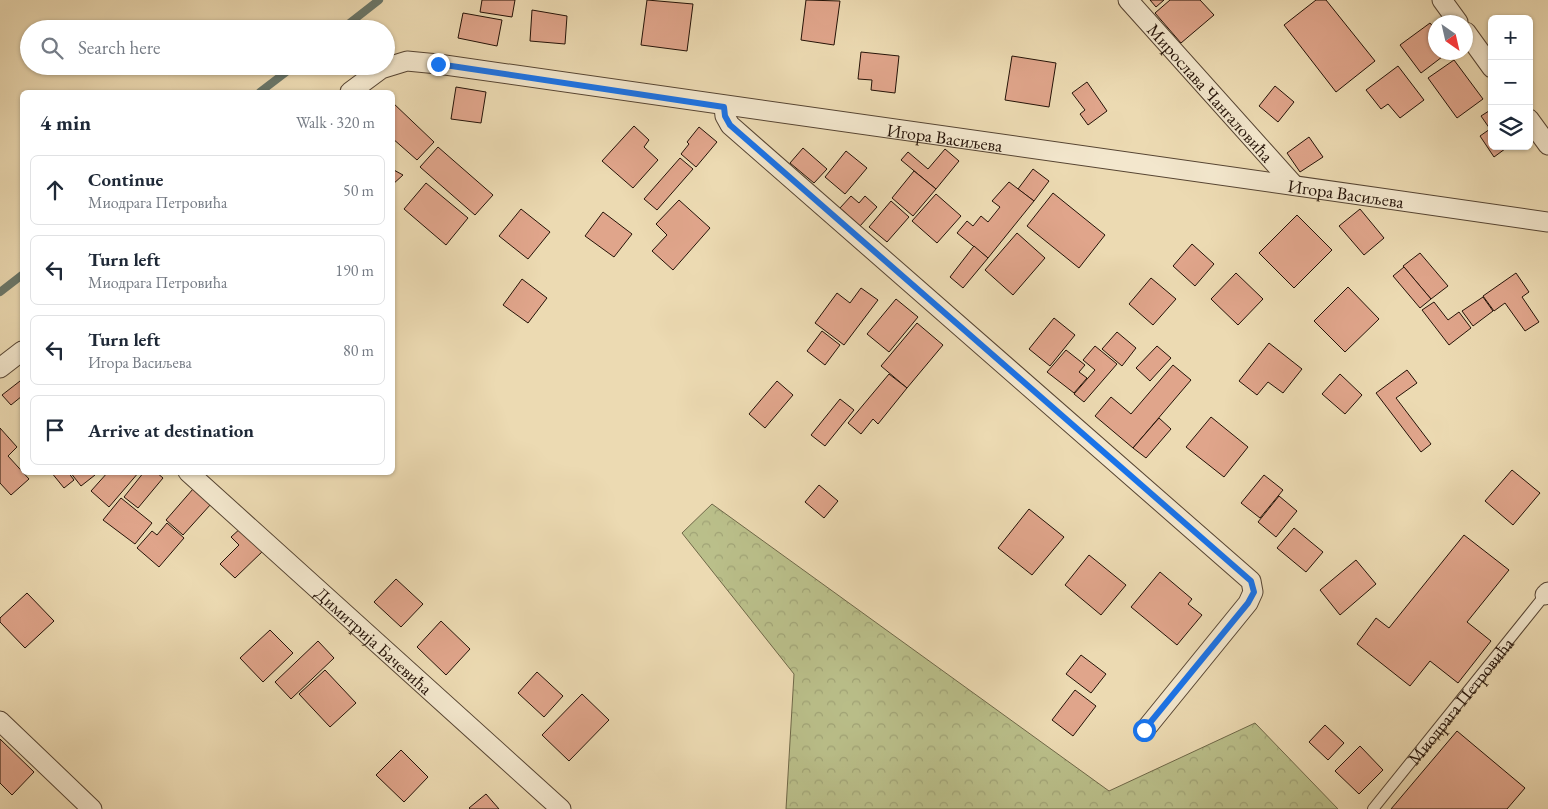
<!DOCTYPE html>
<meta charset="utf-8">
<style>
:root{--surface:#fff;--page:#f6f6f7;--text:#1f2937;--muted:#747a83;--line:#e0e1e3}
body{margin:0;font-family:"EB Garamond",serif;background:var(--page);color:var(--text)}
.controls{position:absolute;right:15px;top:15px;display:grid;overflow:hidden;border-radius:8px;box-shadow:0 1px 4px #0004}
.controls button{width:45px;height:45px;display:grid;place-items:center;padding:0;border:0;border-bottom:1px solid var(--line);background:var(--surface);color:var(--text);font:25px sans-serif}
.compass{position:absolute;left:1428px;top:15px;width:45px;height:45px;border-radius:50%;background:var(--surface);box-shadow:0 1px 4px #0004;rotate:146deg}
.stop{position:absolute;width:15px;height:15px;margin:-11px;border:4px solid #1a73e8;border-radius:50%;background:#fff}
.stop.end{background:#1a73e8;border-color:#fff;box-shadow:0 1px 5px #0008}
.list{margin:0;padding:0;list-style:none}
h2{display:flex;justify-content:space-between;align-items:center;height:65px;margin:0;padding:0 20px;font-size:21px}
h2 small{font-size:16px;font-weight:400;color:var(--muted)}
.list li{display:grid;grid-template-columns:32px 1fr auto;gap:15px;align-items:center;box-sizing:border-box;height:70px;margin:0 10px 10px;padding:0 10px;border:1px solid var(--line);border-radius:8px}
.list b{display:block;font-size:19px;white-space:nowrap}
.list p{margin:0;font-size:16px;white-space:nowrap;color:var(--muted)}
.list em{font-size:16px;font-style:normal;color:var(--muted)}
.icon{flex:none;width:28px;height:28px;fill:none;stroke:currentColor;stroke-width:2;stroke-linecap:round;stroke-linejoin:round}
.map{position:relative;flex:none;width:1548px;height:809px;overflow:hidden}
.search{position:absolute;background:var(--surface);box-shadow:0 1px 4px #0004;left:20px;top:20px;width:375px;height:55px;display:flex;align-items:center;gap:12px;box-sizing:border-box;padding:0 18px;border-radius:28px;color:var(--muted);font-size:19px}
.panel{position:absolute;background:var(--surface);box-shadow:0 1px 4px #0004;left:20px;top:90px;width:375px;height:385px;border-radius:8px}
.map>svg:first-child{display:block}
</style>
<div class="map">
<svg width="1548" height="809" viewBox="0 0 1548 809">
<defs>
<pattern id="forest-crowns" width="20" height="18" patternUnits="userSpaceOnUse" patternTransform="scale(1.25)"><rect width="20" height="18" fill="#babf8a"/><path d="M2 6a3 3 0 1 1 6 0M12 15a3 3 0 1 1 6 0" fill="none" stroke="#a0a376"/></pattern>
</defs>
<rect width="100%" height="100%" fill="#ecdab2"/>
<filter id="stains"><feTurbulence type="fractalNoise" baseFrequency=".004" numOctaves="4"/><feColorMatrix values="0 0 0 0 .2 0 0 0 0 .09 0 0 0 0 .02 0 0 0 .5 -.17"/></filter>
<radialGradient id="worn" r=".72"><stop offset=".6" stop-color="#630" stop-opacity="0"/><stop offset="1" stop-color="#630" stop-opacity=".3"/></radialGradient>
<path fill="url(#forest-crowns)" stroke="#6f6848" d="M 712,504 L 1109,791 L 1255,723 L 1338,809 L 786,809 L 794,674 L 682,533 Z"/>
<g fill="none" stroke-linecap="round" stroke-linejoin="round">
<g stroke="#6a776a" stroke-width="8">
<path d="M 342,29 L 379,0"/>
<path d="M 260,92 L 294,66"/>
<path d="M 0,292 L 22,275"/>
</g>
</g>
<g fill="#e0a58b" stroke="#241207">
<path d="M 482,0 L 515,0 L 512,17 L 480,12 Z"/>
<path d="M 647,0 L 693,4 L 687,51 L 641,45 Z"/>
<path d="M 806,0 L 840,1 L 834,45 L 801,40 Z"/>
<path d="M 1150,0 L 1164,0 L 1156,7 Z"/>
<path d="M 1170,0 L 1200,0 L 1214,15 L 1181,43 L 1155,13 Z"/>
<path d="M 1316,0 L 1326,0 L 1375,61 L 1336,92 L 1284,25 Z"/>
<path d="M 532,10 L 567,16 L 565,44 L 530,41 Z"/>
<path d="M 463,13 L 502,20 L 497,46 L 458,38 Z"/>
<path d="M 1430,23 L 1436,30 L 1436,39 L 1431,42 L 1436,48 L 1436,52 L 1439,52 L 1442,57 L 1421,73 L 1400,45 Z"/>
<path d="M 861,52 L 899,56 L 895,93 L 871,90 L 872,80 L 858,79 Z"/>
<path d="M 1012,56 L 1056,63 L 1049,107 L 1005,100 Z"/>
<path d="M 1454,60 L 1483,99 L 1457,118 L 1428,78 Z"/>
<path d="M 1398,66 L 1424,100 L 1400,118 L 1388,104 L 1381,109 L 1366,90 Z"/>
<path d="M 1087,82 L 1107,111 L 1088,125 L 1080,114 L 1085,110 L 1072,93 Z"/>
<path d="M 1275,86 L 1294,102 L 1278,122 L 1259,106 Z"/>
<path d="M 456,87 L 486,92 L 481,123 L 451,119 Z"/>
<path d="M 392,102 L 434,142 L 417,160 L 392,138 Z"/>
<path d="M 1492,109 L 1492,146 L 1509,146 L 1494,157 L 1480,136 L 1490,129 L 1481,116 Z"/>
<path d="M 634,126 L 649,140 L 644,147 L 658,160 L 633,188 L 602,161 Z"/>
<path d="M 699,127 L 717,142 L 696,167 L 681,154 L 689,144 L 687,142 Z"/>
<path d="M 1309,137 L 1323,157 L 1300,172 L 1287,153 Z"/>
<path d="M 438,147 L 493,195 L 475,215 L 420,167 Z"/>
<path d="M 803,148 L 827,169 L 814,183 L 790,163 Z"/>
<path d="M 945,149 L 959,161 L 936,189 L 901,160 L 908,152 L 928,169 Z"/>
<path d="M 846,151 L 867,168 L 845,194 L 825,177 Z"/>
<path d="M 680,158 L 693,169 L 657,210 L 644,199 Z"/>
<path d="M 392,169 L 403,175 L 392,185 Z"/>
<path d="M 1033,169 L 1049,181 L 1034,201 L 1018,189 Z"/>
<path d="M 914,171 L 936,189 L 913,216 L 892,198 Z"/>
<path d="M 1009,182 L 1034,201 L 988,258 L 957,233 L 967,221 L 973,226 L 981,216 L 988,222 L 1000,207 L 992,201 Z"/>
<path d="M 426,183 L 468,218 L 446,245 L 404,209 Z"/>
<path d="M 1053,193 L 1105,235 L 1079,268 L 1027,226 Z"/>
<path d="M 936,194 L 961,216 L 937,243 L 912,221 Z"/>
<path d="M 851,196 L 859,203 L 865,196 L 877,207 L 860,226 L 840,208 Z"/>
<path d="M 679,200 L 710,228 L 673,270 L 652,251 L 667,235 L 656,224 Z"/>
<path d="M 891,201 L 909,217 L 887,242 L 869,227 Z"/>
<path d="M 521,209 L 550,232 L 528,259 L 499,236 Z"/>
<path d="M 1360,209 L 1384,238 L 1364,255 L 1339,226 Z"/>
<path d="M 603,212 L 632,234 L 614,257 L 585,236 Z"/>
<path d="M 1297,215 L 1332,250 L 1294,288 L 1259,253 Z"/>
<path d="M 1017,233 L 1045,258 L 1013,295 L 985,270 Z"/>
<path d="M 1192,244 L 1214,264 L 1195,286 L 1173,266 Z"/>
<path d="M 974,246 L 988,258 L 963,288 L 950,277 Z"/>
<path d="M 1420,253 L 1448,286 L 1431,299 L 1403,266 Z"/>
<path d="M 1404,267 L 1431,299 L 1420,308 L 1393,276 Z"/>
<path d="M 1236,273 L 1263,299 L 1238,325 L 1211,299 Z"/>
<path d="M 1516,273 L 1529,292 L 1522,297 L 1539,322 L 1525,331 L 1505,303 L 1494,311 L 1483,296 Z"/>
<path d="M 1151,278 L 1176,299 L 1153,325 L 1129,304 Z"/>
<path d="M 522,279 L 547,298 L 528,323 L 503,305 Z"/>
<path d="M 1348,287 L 1379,319 L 1345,352 L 1314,321 Z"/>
<path d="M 861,288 L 878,300 L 844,345 L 815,323 L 837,293 L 850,303 Z"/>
<path d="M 1483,297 L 1493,311 L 1473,326 L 1462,311 Z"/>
<path d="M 896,299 L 918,317 L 889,352 L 867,334 Z"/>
<path d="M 1434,302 L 1448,320 L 1459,312 L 1471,328 L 1449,345 L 1422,310 Z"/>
<path d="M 1054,318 L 1075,335 L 1050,366 L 1029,349 Z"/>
<path d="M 917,323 L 943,345 L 907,388 L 881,366 Z"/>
<path d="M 822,331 L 840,345 L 825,365 L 807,351 Z"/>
<path d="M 1117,332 L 1136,348 L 1122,366 L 1102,349 Z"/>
<path d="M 1269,343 L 1302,369 L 1283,393 L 1268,382 L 1257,395 L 1239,381 Z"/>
<path d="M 1095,346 L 1117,364 L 1084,402 L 1074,394 L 1095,370 L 1083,360 Z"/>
<path d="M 1157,346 L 1171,358 L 1150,381 L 1136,368 Z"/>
<path d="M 1066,350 L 1085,365 L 1079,372 L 1087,378 L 1074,393 L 1047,372 Z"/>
<path d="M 1173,365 L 1191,380 L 1133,448 L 1095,416 L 1111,397 L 1131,414 Z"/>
<path d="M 1407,370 L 1417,383 L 1396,398 L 1431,444 L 1421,452 L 1376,393 Z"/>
<path d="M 889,374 L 907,388 L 878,424 L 873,419 L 861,434 L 848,423 Z"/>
<path d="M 1340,374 L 1362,395 L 1345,414 L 1322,394 Z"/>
<path d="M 20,381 L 22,384 L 22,396 L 11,405 L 2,395 Z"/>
<path d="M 777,381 L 793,395 L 765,428 L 749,414 Z"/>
<path d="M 840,399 L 854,410 L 825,446 L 811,435 Z"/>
<path d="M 1211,417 L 1248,447 L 1224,477 L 1186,447 Z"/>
<path d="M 1159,418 L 1171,429 L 1146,458 L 1133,448 Z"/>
<path d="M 0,428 L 17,447 L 8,456 L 29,479 L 11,495 L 0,483 Z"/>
<path d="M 1512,470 L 1540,493 L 1513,525 L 1485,501 Z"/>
<path d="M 51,472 L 68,472 L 74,480 L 64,488 Z"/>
<path d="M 70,472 L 93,472 L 95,475 L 81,486 Z"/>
<path d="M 108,472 L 139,472 L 109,507 L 91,491 Z"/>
<path d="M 144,472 L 156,472 L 163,478 L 138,508 L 124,497 Z"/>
<path d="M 1264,475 L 1283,490 L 1260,518 L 1241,503 Z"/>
<path d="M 819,485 L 838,501 L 824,518 L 805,502 Z"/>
<path d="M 193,489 L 211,504 L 183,535 L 166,520 Z"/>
<path d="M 1279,496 L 1297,511 L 1276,537 L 1258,522 Z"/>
<path d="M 121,498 L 152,523 L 135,544 L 103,520 Z"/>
<path d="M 1029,509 L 1064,537 L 1032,575 L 998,548 Z"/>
<path d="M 167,523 L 184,538 L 159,567 L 137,548 L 152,531 L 157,535 Z"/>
<path d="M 242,527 L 264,550 L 235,578 L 220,564 L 239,545 L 231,537 Z"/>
<path d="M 1294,528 L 1323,552 L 1306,572 L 1277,548 Z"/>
<path d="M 1464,535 L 1509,570 L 1467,622 L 1491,641 L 1458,683 L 1430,661 L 1410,686 L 1357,644 L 1376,618 L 1389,628 Z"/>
<path d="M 1089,555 L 1126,585 L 1101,615 L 1065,585 Z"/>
<path d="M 1356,560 L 1376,584 L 1340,615 L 1320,590 Z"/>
<path d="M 1160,572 L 1192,599 L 1188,604 L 1202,615 L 1177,645 L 1131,607 Z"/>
<path d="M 396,579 L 423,604 L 401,627 L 374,602 Z"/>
<path d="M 27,593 L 54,621 L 25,648 L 0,622 L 0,618 Z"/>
<path d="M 441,621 L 470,649 L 446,675 L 417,647 Z"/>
<path d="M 270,630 L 293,653 L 263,682 L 240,658 Z"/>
<path d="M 318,641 L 334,658 L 291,699 L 275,682 Z"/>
<path d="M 1081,655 L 1106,674 L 1091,693 L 1066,674 Z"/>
<path d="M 325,670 L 356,703 L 330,727 L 299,694 Z"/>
<path d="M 537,672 L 563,696 L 544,717 L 518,693 Z"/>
<path d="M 1075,690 L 1096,706 L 1073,736 L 1052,720 Z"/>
<path d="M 582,694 L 609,720 L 569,761 L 542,735 Z"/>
<path d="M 1325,725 L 1344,743 L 1328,760 L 1309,742 Z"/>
<path d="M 1457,731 L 1525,788 L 1507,809 L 1391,809 Z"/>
<path d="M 0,739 L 34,772 L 12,795 L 0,783 Z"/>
<path d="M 1360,746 L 1383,770 L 1359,794 L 1335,771 Z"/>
<path d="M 401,750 L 428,777 L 404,802 L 376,775 Z"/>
<path d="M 486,794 L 499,809 L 470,809 L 469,808 Z"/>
</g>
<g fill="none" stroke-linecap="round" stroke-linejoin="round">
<defs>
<g id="service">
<path id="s1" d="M 1373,809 L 1545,595"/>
</g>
<g id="minor">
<path id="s2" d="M 1128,0 L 1294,185"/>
<path d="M 1442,0 L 1458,22"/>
<path d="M 1466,32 L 1492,68"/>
<path id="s3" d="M 350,92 L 381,69 L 407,61 L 438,64 C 807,120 1178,168 1548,222"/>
<path d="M 724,107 L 725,116 L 730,125 L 1251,581 L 1253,592 L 1248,603 L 1144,731"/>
<path d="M 1529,119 L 1548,145"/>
<path d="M 0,368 L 22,351"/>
<path id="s4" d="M 188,472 L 561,809"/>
<path d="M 1545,595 L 1548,592"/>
<path d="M 0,721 L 92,809"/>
</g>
</defs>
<use href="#service" stroke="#564432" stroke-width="12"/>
<use href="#minor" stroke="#564432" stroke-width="21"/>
<use href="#service" stroke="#f3e7cd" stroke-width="10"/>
<use href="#minor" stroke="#f3e7cd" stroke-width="19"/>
</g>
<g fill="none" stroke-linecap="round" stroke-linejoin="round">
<path stroke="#1a73e8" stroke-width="6" d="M 438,64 L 724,107 L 725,116 L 730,125 L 1251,581 L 1254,592 L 1248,603 L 1144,730"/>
</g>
<g text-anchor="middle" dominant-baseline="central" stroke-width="4" stroke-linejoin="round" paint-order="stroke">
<g font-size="18" fill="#241207" stroke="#f3e7cd">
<text stroke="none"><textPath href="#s2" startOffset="124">Мирослава Чангаловића</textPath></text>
<text stroke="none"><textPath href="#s3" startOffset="609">Игора Васиљева</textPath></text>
<text stroke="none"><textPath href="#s3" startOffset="1014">Игора Васиљева</textPath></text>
<text stroke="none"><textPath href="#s4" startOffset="251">Димитрија Бачевића</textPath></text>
<text stroke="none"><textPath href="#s1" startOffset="139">Миодрага Петровића</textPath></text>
</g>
</g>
<rect width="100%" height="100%" filter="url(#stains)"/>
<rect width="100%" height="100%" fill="url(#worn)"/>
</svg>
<div class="controls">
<button>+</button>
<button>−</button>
<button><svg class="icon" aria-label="layers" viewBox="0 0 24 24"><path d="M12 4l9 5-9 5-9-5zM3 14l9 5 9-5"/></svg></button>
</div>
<svg class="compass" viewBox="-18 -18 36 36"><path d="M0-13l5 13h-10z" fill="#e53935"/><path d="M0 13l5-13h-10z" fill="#747a83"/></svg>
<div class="stop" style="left:1144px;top:730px"></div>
<div class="stop end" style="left:438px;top:64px"></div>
<div class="search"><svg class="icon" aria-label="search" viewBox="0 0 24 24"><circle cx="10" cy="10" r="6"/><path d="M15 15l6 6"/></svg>Search here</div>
<section class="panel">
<h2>4 min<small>Walk · 320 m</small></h2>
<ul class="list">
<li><svg class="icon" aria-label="ahead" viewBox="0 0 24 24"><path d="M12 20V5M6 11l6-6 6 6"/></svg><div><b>Continue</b><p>Миодрага Петровића</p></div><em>50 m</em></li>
<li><svg class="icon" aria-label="left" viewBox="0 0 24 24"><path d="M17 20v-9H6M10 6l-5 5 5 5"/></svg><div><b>Turn left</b><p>Миодрага Петровића</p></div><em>190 m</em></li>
<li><svg class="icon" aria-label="left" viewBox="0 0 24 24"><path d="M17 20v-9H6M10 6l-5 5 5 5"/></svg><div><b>Turn left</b><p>Игора Васиљева</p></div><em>80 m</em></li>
<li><svg class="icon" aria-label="arrive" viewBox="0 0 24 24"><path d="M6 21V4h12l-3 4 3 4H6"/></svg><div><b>Arrive at destination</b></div></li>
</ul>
</section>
</div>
